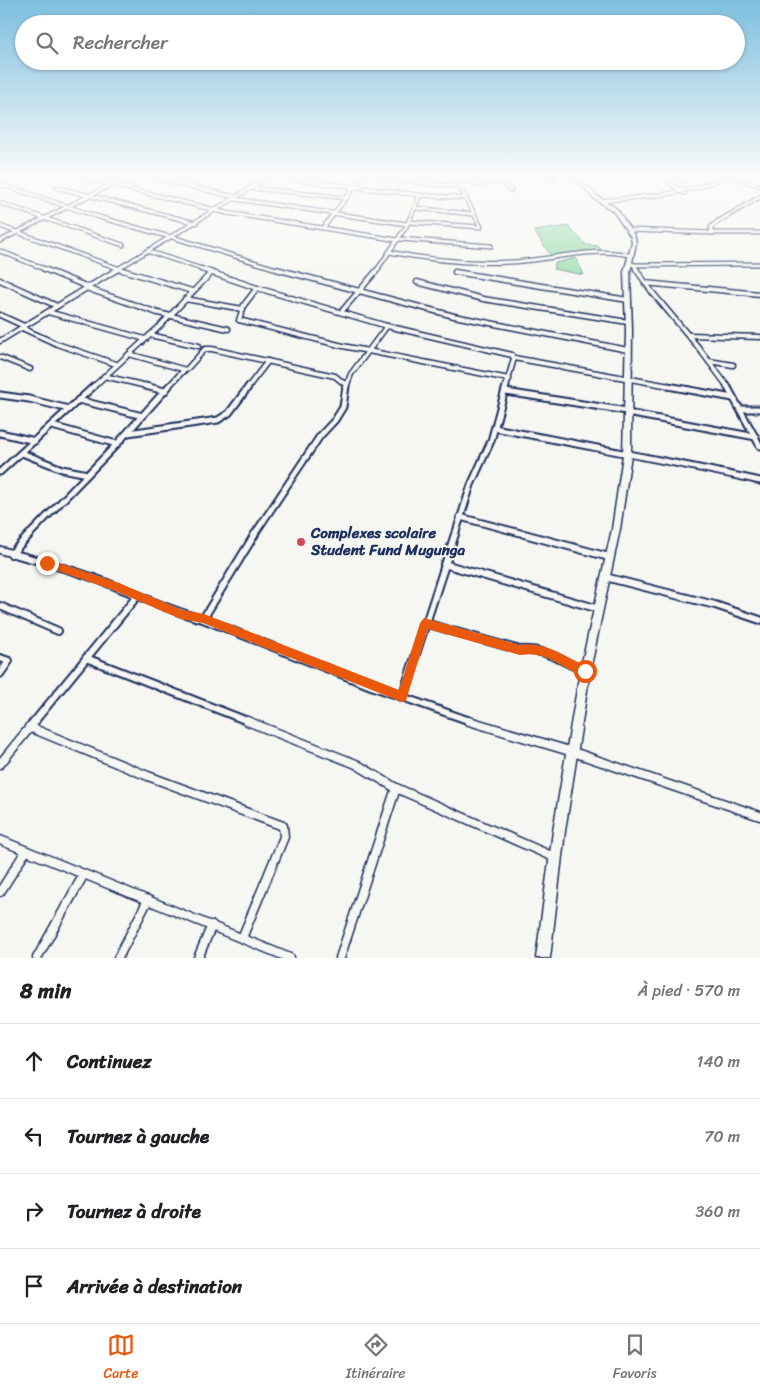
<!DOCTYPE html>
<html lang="fr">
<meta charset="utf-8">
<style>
:root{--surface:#fff;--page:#f2f2f2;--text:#202124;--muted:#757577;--line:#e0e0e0;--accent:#ea580c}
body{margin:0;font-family:Sriracha,sans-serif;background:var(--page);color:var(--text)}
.stop{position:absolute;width:15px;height:15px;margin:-11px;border:4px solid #ea580c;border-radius:50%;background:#fff}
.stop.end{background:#ea580c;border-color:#fff;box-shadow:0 1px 5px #0008}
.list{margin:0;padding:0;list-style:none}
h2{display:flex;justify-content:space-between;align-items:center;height:65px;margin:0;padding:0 20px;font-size:21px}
h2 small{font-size:16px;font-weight:400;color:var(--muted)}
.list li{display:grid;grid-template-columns:32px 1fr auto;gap:15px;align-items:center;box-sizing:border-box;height:75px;padding:0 20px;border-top:1px solid var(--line)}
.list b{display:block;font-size:19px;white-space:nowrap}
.list em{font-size:16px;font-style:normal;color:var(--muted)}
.icon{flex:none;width:28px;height:28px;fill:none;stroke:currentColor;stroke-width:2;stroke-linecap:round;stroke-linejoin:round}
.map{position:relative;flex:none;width:760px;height:958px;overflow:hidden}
.search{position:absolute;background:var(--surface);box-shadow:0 1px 4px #0004;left:15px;right:15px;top:15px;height:55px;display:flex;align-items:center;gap:12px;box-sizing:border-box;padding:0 18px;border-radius:28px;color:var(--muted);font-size:19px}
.sheet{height:365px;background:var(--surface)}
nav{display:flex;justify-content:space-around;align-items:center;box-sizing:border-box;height:70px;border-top:1px solid var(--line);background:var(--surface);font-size:14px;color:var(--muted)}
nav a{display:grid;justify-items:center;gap:2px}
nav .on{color:var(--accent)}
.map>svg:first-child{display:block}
</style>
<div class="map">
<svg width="760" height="958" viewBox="0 0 760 958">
<rect width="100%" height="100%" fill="#f6f6f2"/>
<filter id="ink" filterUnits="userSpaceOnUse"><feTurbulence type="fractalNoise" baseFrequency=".02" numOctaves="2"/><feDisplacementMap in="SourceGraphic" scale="10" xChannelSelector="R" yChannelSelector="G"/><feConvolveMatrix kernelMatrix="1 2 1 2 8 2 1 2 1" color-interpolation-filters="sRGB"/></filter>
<g filter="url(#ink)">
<g fill="#93dbaa" stroke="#578584">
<path d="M 568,226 L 586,245 L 598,246 L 603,252 L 552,257 L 534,231 Z"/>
<path d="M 576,258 L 584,275 L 554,269 L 555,263 Z"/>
</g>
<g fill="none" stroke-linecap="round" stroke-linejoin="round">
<defs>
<g id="street-far4">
<path d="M 82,177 L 227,213 L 398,240"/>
<path d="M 150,177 L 236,197"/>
<path d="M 274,177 L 420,195 L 464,198"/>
<path d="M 379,177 C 423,183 467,193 510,177"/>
<path d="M 494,177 L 511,190"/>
<path d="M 545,177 L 554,180"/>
<path d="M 662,177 L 684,193"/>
<path d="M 734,177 L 760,186"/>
<path d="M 0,184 L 99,217 L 170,237"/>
<path d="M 672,184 L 690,177"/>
<path d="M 185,186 L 200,177"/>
<path d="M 56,187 L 196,223"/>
<path d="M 252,188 L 347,198"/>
<path d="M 234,199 L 407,224"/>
<path d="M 602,201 C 644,196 685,196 724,177"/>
<path d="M 0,203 L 123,245"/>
<path d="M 415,208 L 473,214"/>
<path d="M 408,222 L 481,227 L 455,177"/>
<path d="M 0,226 L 123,270"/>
<path d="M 323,228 L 362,177"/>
<path d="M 629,230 L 712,233 L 711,227 L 717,222 L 760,197"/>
<path d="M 712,233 L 760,233"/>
<path d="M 172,237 L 280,270"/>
<path d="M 399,239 L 491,246"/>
<path d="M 0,241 L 110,185"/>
<path d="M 0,251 L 47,270"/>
<path d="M 147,251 L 205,270"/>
<path d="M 389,252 C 429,260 470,264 510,262 C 545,261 600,245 631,256"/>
<path d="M 629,263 L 634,265 L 637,270"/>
<path d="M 634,265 L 760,264"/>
<path d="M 116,270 L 269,177"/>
<path d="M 377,270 L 406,227 L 420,195"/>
</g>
<g id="street-far3">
<path d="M 44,269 L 88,287"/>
<path d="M 119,269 L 192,291"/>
<path d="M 201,269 L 257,288 L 387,326 L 351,374 L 346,387"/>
<path d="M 276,269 L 454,316 L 628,350"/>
<path d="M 636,269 L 652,292 L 698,347 L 728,387"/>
<path d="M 455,272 L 628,300"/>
<path d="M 0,280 L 57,306"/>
<path d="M 417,282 L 483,299 L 628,322"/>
<path d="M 645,283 L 760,294"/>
<path d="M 86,288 L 158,313 L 228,329"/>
<path d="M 257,288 L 244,305 L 239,320 L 343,346 L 509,379"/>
<path d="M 185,299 L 243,309"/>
<path d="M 342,311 L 378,269"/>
<path d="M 48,312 L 145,339"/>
<path d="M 0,315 L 24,326"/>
<path d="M 387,326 L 512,355 L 514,358 L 675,387"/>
<path d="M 22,328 L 57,344 L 116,364"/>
<path d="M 150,335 L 199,346"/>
<path d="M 689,335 L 760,337"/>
<path d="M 0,341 L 118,269"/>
<path d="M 129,354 L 186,370 L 205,349 L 212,349 L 335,376 L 346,385"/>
<path d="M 0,357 L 30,369"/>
<path d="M 709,361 L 733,365"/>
<path d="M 104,376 L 151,387"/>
<path d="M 93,387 L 160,326 L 211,273"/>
<path d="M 168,387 L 184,370"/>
<path d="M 248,387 L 268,361"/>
<path d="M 506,387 L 514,358"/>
</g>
<g id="street-far2">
<path d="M 145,386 L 165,391"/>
<path d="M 668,386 L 733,398"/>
<path d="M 727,386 L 760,446"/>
<path d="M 506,392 L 627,411"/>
<path d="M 0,395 L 29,399 L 69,409"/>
<path d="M 78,400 L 143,416"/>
<path d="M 740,409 L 760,409"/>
<path d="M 627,413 L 756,437"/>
<path d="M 52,426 L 117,444"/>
<path d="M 495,428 C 583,446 672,461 760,481"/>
<path d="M 0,433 L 35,441"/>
<path d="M 128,433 L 218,420 L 229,413 L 249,386"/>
<path d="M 22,453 L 62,469 L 88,474"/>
<path d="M 0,472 L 94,386"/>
<path d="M 460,517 L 528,535"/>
<path d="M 29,535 L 117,444 L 169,386"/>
<path d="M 254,535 L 320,436 L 335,420 L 343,407 L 346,386"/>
<path d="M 455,535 L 471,485 L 491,441 L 506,386"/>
</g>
<g id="street-far1">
<path d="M 524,534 L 609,557"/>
<path d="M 0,550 C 39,561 79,571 117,587 C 146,598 173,612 203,619 L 371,686 L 473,722"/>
<path d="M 11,554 L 30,534"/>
<path d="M 444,564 L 599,609"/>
<path d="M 605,577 L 715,605 L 760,620"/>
<path d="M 0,606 L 58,631"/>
<path d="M 203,619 L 255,534"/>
<path d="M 425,623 L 520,650 C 546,648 562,662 585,671"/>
<path d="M 0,658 L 9,661 L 0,674"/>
<path d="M 86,658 L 250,722"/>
<path d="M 402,697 L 455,534"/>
<path d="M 34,722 L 138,595"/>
</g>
<g id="street">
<path d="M 247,721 L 356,764 L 396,788 L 556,858"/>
<path d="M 469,721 L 573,752 L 760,816"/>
<path d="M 29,727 L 148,776 L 283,826 L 284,837 L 242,938"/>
<path d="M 0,764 L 35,721"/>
<path d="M 0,840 L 290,958"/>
<path d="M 0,892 L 26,851"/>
<path d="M 37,958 L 84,874"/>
<path d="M 118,958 L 148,900"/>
<path d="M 198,958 L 212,925"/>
<path d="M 340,958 L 396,788"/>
</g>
<path id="secondary" d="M 571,177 L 576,177 L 588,187 L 596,195 L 617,209 L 635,237 L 636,243 L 630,272 L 632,330 L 631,455 L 620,529 L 590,671 L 565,831 L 550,958 L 536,958 L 553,831 L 580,671 L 612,529 L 623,455 L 626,330 L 624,272 L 632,243 L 631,237 L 613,211 L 592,197 L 586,189 Z"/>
</defs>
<use href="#street-far4" stroke="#1b2f5e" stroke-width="5.5"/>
<use href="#street-far3" stroke="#1b2f5e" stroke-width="7"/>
<use href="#street-far2" stroke="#1b2f5e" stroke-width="9"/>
<use href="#street-far1" stroke="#1b2f5e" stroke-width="10"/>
<use href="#street" stroke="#1b2f5e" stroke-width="11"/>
<use href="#secondary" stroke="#1b2f5e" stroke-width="3"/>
<use href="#street-far4" stroke="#f6f6f2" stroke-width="3"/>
<use href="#street-far3" stroke="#f6f6f2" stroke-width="4"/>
<use href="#street-far2" stroke="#f6f6f2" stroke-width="5"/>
<use href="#street-far1" stroke="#f6f6f2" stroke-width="6"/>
<use href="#street" stroke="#f6f6f2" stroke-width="8"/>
<use href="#secondary" fill="#f6f6f2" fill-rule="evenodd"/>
</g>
</g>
<linearGradient id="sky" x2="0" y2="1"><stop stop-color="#7dbfe0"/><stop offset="0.57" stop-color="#fbfbf9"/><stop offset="1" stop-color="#fbfbf9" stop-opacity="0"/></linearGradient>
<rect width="760" height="311" fill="url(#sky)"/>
<path fill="#ea580c" d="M 47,559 L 119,583 L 182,610 L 204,614 L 399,690 L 420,623 L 424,618 L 520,645 C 547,641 566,658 589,667 L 591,671 L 589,675 L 585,676 C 561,669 548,650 520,655 L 428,629 L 407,697 L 406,701 L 402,702 L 203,623 L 181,619 L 113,590 L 44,566 L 43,563 Z"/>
<circle fill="#d1495b" stroke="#f6f6f2" stroke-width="2" cx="301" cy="542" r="5"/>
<g text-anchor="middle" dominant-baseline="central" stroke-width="4" stroke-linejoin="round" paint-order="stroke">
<g font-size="15" font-weight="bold" fill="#1b2f5e" stroke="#f6f6f2" text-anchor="start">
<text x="311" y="533">Complexes scolaire<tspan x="311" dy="17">Student Fund Mugunga</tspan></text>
</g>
</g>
</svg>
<div class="stop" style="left:585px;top:671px"></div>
<div class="stop end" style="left:47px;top:563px"></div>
<div class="search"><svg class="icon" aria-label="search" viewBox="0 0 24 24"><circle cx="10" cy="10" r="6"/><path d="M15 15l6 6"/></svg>Rechercher</div>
</div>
<section class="sheet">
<h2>8 min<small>À pied · 570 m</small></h2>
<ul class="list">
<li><svg class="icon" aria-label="ahead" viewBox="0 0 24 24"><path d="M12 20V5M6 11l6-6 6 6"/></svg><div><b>Continuez</b></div><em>140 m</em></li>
<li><svg class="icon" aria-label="left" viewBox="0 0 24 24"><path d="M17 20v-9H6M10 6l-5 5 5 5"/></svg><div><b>Tournez à gauche</b></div><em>70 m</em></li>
<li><svg class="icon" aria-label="right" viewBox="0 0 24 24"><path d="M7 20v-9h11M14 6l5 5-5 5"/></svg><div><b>Tournez à droite</b></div><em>360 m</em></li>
<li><svg class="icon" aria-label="arrive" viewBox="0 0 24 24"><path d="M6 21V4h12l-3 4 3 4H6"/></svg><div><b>Arrivée à destination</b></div></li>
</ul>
</section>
<nav>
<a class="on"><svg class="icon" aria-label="map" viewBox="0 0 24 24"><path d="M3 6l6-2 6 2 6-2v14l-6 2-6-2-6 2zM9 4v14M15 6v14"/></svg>Carte</a>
<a><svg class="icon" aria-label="directions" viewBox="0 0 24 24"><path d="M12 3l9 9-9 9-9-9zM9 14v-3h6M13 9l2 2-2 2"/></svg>Itinéraire</a>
<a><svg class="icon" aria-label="saved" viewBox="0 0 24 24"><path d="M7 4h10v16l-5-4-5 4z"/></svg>Favoris</a>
</nav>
